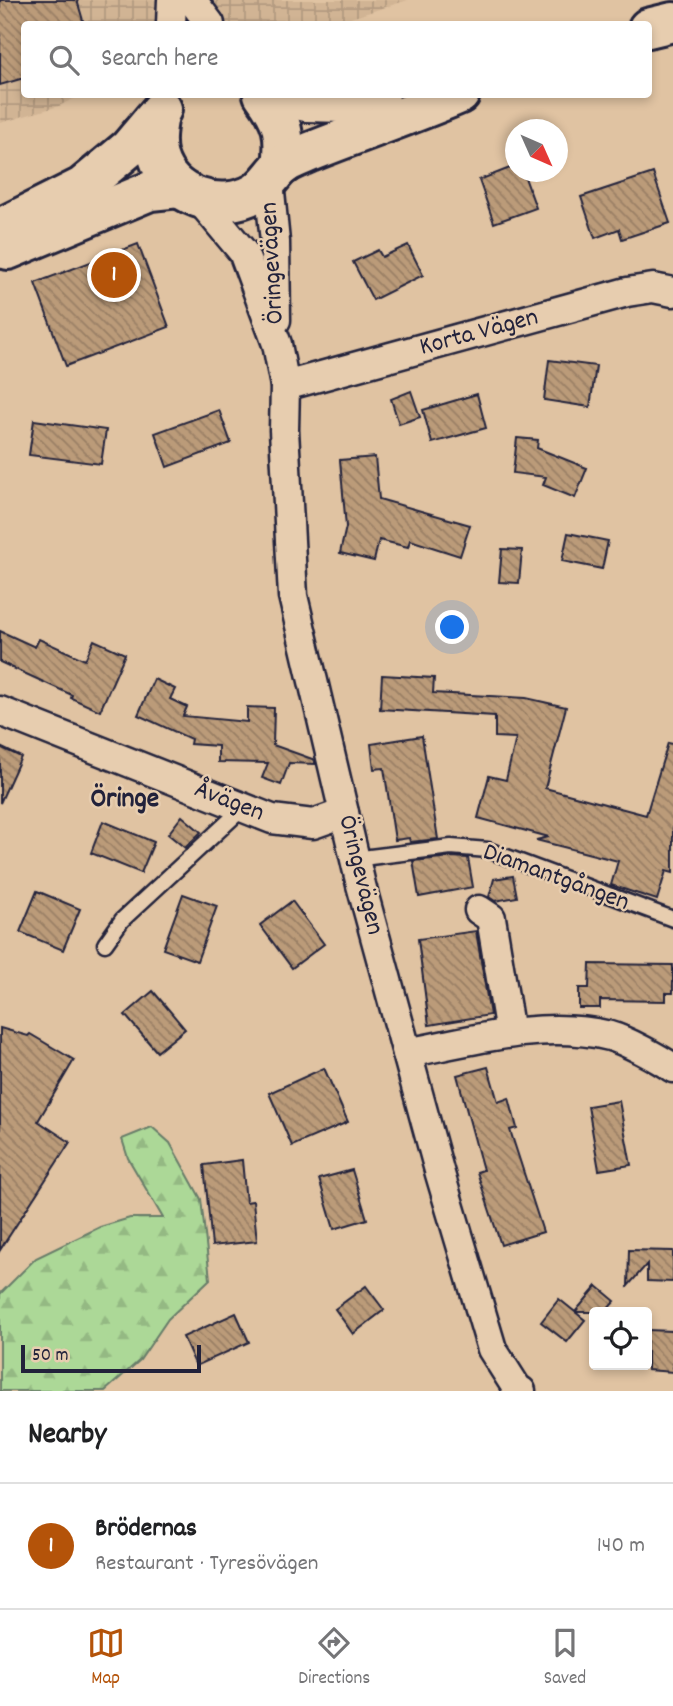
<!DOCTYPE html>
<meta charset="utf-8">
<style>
:root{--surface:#fff;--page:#f2f2f2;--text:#202124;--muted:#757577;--line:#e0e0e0;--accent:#b45309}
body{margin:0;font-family:Dekko,sans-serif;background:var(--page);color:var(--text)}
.controls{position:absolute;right:21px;bottom:21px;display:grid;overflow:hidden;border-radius:7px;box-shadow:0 4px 10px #0003}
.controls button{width:63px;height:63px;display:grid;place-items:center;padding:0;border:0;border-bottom:2px solid var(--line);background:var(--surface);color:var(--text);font:35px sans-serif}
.compass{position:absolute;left:505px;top:119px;width:63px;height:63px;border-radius:50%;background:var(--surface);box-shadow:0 4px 10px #0003;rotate:135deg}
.scale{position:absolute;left:21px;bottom:18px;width:180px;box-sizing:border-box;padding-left:7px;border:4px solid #22223b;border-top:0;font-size:19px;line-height:24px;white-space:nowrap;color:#22223b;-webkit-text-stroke:5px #e7cdaf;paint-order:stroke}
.you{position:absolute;left:453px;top:628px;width:24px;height:24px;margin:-18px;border:5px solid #fff;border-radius:50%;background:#1a73e8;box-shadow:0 0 0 10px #1a73e833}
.badge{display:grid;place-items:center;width:46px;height:46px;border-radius:50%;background:var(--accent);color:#fff;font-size:23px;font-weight:700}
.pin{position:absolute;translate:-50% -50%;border:4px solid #fff;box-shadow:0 2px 7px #0006}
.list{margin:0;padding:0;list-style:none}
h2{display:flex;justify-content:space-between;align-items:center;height:91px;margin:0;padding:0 28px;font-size:30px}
h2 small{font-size:23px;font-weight:400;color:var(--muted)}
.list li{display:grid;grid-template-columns:46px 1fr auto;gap:21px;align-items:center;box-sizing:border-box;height:126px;padding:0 28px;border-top:2px solid var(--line)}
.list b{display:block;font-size:26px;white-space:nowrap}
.list p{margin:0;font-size:23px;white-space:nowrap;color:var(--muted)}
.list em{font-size:23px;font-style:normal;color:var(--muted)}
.icon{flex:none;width:38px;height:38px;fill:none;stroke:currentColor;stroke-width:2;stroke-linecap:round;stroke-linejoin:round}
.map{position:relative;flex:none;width:673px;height:1391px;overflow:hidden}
.search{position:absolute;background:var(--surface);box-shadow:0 4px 10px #0003;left:21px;right:21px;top:21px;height:77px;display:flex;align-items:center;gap:18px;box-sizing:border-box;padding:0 24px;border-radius:7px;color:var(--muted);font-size:26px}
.sheet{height:217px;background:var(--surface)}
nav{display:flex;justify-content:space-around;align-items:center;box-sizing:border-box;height:98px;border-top:2px solid var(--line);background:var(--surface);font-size:19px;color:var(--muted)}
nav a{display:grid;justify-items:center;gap:4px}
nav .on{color:var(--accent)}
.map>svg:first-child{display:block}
</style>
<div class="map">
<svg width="673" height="1391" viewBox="0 0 673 1391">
<defs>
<pattern id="industrial-grid" width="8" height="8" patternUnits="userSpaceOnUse" patternTransform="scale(1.75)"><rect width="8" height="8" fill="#d1b494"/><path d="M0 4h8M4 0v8" fill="none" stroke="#b39a80"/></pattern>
<pattern id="forest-firs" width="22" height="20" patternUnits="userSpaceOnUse" patternTransform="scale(1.75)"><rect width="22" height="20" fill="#acd897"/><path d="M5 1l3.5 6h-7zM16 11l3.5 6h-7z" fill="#94b983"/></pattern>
<pattern id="building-back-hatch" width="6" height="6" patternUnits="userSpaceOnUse" patternTransform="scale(1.75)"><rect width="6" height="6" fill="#bb9b79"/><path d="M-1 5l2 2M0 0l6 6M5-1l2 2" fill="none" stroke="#987e64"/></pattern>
</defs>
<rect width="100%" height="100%" fill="#e0c3a2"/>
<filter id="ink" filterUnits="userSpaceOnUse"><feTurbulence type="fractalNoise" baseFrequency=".0143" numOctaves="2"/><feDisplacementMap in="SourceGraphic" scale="14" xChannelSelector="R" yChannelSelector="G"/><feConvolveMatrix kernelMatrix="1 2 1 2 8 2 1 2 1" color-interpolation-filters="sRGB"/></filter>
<g filter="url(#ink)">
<path fill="url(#industrial-grid)" d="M 0,0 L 408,0 L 332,24 L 24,24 L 24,94 L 81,95 L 59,106 L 0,123 Z"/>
<path fill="url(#forest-firs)" stroke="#677d69" stroke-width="2" d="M 152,1127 L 170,1143 L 201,1199 L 210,1279 L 168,1319 L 140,1360 L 105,1391 L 0,1391 L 0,1294 L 36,1258 L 100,1227 L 130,1218 L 163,1218 L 128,1158 L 122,1139 Z"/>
<g fill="url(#building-back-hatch)" stroke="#22223b" stroke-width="2">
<path d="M 0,0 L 77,0 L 84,24 L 24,24 L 24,78 L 0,85 Z"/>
<path d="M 515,166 L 515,172 L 523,172 L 536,208 L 494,223 L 479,180 Z"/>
<path d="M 653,173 L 670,223 L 622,239 L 619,229 L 595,238 L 581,197 Z"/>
<path d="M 138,244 L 169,327 L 66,366 L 35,283 Z"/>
<path d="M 408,245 L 423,275 L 373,300 L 353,262 L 378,250 L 382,257 Z"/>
<path d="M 549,360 L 596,366 L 590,407 L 544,400 Z"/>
<path d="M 411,391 L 420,417 L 399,424 L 391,399 Z"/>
<path d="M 477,394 L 486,428 L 432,443 L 423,410 Z"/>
<path d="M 219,410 L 231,443 L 167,467 L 155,433 Z"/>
<path d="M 34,420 L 106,430 L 101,464 L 29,455 Z"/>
<path d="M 517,438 L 538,440 L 537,448 L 587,468 L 575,498 L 543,485 L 546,477 L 513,473 Z"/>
<path d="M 375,457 L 379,499 L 470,525 L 460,556 L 410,540 L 408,547 L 379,540 L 374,561 L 340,553 L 346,527 L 340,460 Z"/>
<path d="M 568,533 L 608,541 L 602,569 L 562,561 Z"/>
<path d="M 502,549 L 522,550 L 519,583 L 499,582 Z"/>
<path d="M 0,631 L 35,647 L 39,639 L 85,660 L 94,640 L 125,654 L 100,711 L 71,698 L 72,695 L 0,662 Z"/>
<path d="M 382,675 L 434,678 L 433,693 L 526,698 L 566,707 L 545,788 L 646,815 L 668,743 L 673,744 L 673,873 L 666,871 L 657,900 L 611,885 L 618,861 L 536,840 L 549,837 L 478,818 L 489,776 L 506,780 L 516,738 L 495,737 L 495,716 L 380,709 Z"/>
<path d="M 154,679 L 175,689 L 170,699 L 187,707 L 183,716 L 247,722 L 247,707 L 274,708 L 273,745 L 315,760 L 315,764 L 289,763 L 281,785 L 262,778 L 268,763 L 218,762 L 218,746 L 190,744 L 191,739 L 138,715 Z"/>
<path d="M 422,736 L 438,839 L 410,842 L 409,838 L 395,840 L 384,768 L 374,769 L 371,744 Z"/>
<path d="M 0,747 L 21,757 L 0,803 Z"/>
<path d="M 182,816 L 201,832 L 185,848 L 168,834 Z"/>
<path d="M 103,821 L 154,842 L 141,873 L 91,853 Z"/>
<path d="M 451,857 L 468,858 L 473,887 L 419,897 L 413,861 Z"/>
<path d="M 513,876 L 517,897 L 495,901 L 489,897 L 494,879 Z"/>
<path d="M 37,891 L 80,909 L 63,950 L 20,932 Z"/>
<path d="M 183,894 L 217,906 L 197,961 L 163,949 Z"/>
<path d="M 292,901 L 324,944 L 292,968 L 260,925 Z"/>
<path d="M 476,931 L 490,1015 L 429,1025 L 418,939 Z"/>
<path d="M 590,964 L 673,965 L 673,993 L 666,993 L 666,1001 L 600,1000 L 600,1008 L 579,1008 L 579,988 L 589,988 Z"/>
<path d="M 153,991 L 185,1029 L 157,1052 L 125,1015 Z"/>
<path d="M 0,1028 L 28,1036 L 30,1034 L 74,1060 L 38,1121 L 70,1142 L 0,1250 Z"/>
<path d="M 488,1067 L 498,1102 L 509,1098 L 517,1128 L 510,1130 L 543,1232 L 501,1245 L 477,1172 L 483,1170 L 457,1075 Z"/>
<path d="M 324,1068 L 348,1122 L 292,1146 L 269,1093 Z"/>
<path d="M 619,1101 L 631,1165 L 599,1170 L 588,1106 Z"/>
<path d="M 242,1160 L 246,1202 L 253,1201 L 257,1241 L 212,1246 L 204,1165 Z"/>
<path d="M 352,1170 L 367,1219 L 334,1229 L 319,1179 Z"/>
<path d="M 629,1250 L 673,1251 L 673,1282 L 647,1281 L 647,1264 L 628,1286 Z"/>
<path d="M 366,1286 L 384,1310 L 353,1334 L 335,1309 Z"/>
<path d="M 597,1286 L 615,1301 L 605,1312 L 575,1312 Z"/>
<path d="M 559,1299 L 585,1320 L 567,1342 L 541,1322 Z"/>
<path d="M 236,1313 L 249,1342 L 196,1366 L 183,1337 Z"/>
<path d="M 647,1330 L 673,1331 L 673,1372 L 647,1370 Z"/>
</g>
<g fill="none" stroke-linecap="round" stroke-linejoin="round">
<defs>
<g id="service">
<path d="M 354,859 L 451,847 L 488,850 L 673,919"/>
<path d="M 105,944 L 122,920 L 243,808"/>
</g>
<g id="minor">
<path d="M 192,0 L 210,24"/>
<path d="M 171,24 L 172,0"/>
<path d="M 269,182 L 275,242 L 276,320"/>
<path d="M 198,198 L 243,252 L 277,344 L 285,386 L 284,430 L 293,596 L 361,885 L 440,1174 L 492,1349 L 518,1390 L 521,1391"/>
<path d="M 285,386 L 627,292 L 653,288 L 673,292"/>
<path d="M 0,711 L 272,819 L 313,824 L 344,813"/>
<path d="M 479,910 L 491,918 L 510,1033"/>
<path d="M 407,1053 C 474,1040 542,1020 610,1036 C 625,1040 660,1059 673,1068"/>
</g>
<g id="secondary">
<path d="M 648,28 L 673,22"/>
<path d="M 263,94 C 283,121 286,134 282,166"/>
<path d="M 270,94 L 306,102 L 343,103 L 380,94"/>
<path d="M 159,115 C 156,129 154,143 158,157 C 170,197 220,213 255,193 C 266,186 272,175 281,166 C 289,160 301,156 310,152 C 360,132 411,115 460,94"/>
<path d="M 0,228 L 82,187 L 129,148 L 162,109"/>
<path d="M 8,250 L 150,191 L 179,188"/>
</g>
</defs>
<use href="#service" stroke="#22223b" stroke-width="19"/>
<use href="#minor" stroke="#22223b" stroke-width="33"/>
<use href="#secondary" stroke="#22223b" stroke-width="44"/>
<use href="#service" stroke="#e7cdaf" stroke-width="14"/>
<use href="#minor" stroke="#e7cdaf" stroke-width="28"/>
<use href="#secondary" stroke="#e7cdaf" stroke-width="38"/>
</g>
</g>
<g text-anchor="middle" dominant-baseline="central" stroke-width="5" stroke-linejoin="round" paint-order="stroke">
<g font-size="26" fill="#22223b" stroke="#e7cdaf">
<text transform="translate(273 263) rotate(-93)">Öringevägen</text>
<text transform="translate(479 333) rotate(-15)">Korta Vägen</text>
<text transform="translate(229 802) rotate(21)">Åvägen</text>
<text transform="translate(360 875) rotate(76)">Öringevägen</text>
<text transform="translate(556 878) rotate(20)">Diamantgången</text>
</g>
<g font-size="28" font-weight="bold" fill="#22223b" stroke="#e7cdaf">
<text x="125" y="801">Öringe</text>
</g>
</g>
</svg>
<div class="controls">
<button><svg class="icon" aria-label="locate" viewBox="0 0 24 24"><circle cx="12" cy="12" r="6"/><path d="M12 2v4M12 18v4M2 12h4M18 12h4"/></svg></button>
</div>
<svg class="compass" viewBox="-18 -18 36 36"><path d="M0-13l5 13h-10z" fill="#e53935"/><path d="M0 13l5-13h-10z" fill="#757577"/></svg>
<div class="scale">50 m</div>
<div class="you"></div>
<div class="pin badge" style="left:114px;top:275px">1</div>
<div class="search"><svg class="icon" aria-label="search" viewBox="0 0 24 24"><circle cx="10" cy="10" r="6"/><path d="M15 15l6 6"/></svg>Search here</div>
</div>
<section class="sheet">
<h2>Nearby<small></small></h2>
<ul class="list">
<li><span class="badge">1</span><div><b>Brödernas</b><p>Restaurant · Tyresövägen</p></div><em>140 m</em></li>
</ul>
</section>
<nav>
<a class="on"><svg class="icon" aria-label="map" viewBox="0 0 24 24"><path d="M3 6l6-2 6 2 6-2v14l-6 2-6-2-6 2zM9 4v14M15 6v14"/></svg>Map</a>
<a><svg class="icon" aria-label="directions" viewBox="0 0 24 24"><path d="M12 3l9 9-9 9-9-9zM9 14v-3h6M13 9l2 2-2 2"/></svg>Directions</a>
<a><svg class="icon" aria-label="saved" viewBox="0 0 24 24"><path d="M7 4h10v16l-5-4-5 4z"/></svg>Saved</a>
</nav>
